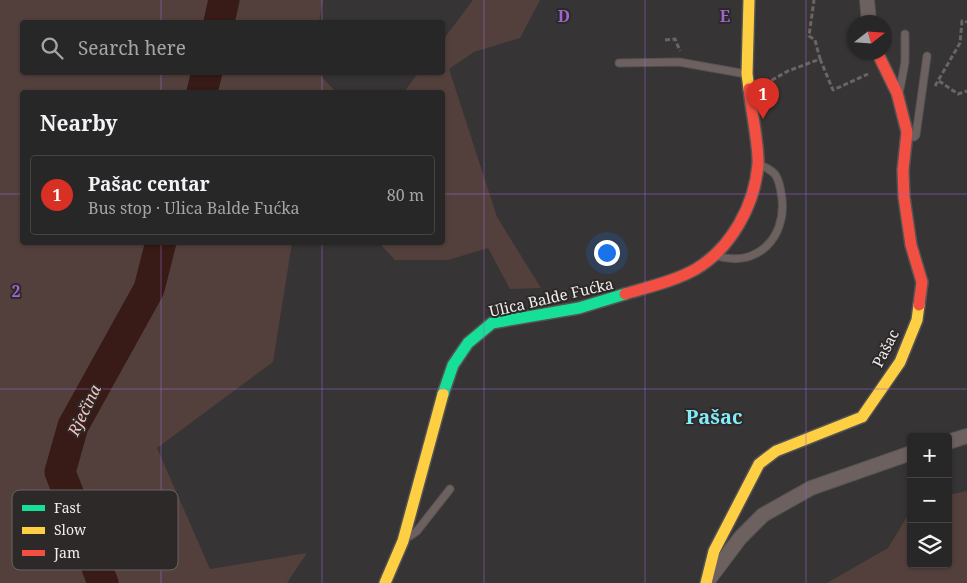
<!DOCTYPE html>
<meta charset="utf-8">
<style>
:root{--surface:#282727;--page:#302f2f;--text:#f1f3f6;--muted:#a5a5a7;--line:#444;--accent:#d93025}
body{margin:0;font-family:"Noto Serif",serif;background:var(--page);color:var(--text)}
.controls{position:absolute;right:15px;bottom:15px;display:grid;overflow:hidden;border-radius:5px;box-shadow:0 1px 4px #0004}
.controls button{width:45px;height:45px;display:grid;place-items:center;padding:0;border:0;border-bottom:1px solid var(--line);background:var(--surface);color:var(--text);font:25px sans-serif}
.compass{position:absolute;left:847px;top:15px;width:45px;height:45px;border-radius:50%;background:var(--surface);box-shadow:0 1px 4px #0004;rotate:73deg}
.you{position:absolute;left:606px;top:252px;width:18px;height:18px;margin:-12px;border:4px solid #fff;border-radius:50%;background:#1a73e8;box-shadow:0 0 0 8px #1a73e833}
.badge{display:grid;place-items:center;width:32px;height:32px;border-radius:50%;background:var(--accent);color:#fff;font-size:16px;font-weight:700}
.pin{position:absolute;translate:-50% -41px;filter:drop-shadow(0 1px 2px #0008)}
.pin::after{content:'';position:absolute;top:26px;width:18px;height:15px;background:inherit;clip-path:polygon(0 0,100% 0,50% 100%)}
.list{margin:0;padding:0;list-style:none}
h2{display:flex;justify-content:space-between;align-items:center;height:65px;margin:0;padding:0 20px;font-size:21px}
h2 small{font-size:16px;font-weight:400;color:var(--muted)}
.list li{display:grid;grid-template-columns:32px 1fr auto;gap:15px;align-items:center;box-sizing:border-box;height:80px;margin:0 10px 10px;padding:0 10px;border:1px solid var(--line);border-radius:5px}
.list b{display:block;font-size:19px;white-space:nowrap}
.list p{margin:0;font-size:16px;white-space:nowrap;color:var(--muted)}
.list em{font-size:16px;font-style:normal;color:var(--muted)}
.icon{flex:none;width:28px;height:28px;fill:none;stroke:currentColor;stroke-width:2;stroke-linecap:round;stroke-linejoin:round}
.map{position:relative;flex:none;width:967px;height:583px;overflow:hidden}
.search{position:absolute;background:var(--surface);box-shadow:0 1px 4px #0004;left:20px;top:20px;width:425px;height:55px;display:flex;align-items:center;gap:12px;box-sizing:border-box;padding:0 18px;border-radius:5px;color:var(--muted);font-size:19px}
.panel{position:absolute;background:var(--surface);box-shadow:0 1px 4px #0004;left:20px;top:90px;width:425px;height:155px;border-radius:5px}
.map>svg:first-child{display:block}
</style>
<div class="map">
<svg width="967" height="583" viewBox="0 0 967 583">
<rect width="100%" height="100%" fill="#363434"/>
<g fill="#53403d">
<path d="M 0,0 L 323,0 L 319,22 L 22,22 L 22,72 L 318,73 L 336,92 L 22,92 L 22,242 L 292,243 L 273,362 L 157,448 L 210,569 L 307,553 L 287,583 L 0,583 Z"/>
<path d="M 473,0 L 540,0 L 520,38 L 474,52 L 449,69 L 497,217 L 541,288 L 510,289 L 488,248 L 448,260 L 395,260 L 379,243 L 442,242 L 442,92 L 404,92 L 418,73 L 442,72 L 443,40 Z"/>
<path d="M 967,491 L 967,583 L 827,583 L 888,548 L 911,510 L 911,564 L 948,564 L 948,495 Z"/>
</g>
<g fill="none" stroke-linecap="round" stroke-linejoin="round">
<g stroke="#381a16" stroke-width="31">
<path d="M 219,22 L 224,0"/>
<path d="M 202,92 L 207,72"/>
<path d="M 103,583 L 60,472 L 73,426 L 149,289 L 161,242"/>
</g>
<defs>
<g id="lane">
<path d="M 619,63 L 679,62 L 746,74"/>
<path d="M 900,89 L 905,62 L 905,34"/>
<path d="M 914,137 L 916,135 L 927,56"/>
<path d="M 717,256 C 757,268 786,238 782,199 C 781,192 780,182 776,176 C 773,170 766,168 760,165"/>
<path d="M 410,536 L 417,531 L 450,489"/>
</g>
<g id="street">
<path d="M 867,0 L 869,22"/>
<path d="M 948,442 L 967,436"/>
<path d="M 710,578 L 740,538 L 763,515 L 811,488 L 911,453"/>
</g>
<path id="fast" d="M 443,394 L 453,365 L 468,343 L 492,323 L 579,308 L 625,294"/>
<g id="slow">
<path d="M 749,89 L 747,74 L 749,0"/>
<path d="M 385,583 L 403,541 L 443,394"/>
<path d="M 706,583 L 714,551 L 759,464 L 776,451 L 862,417 L 900,362 L 917,320 L 919,305"/>
</g>
<g id="jam">
<path d="M 877,52 L 897,93 L 907,132 L 903,170 L 904,197 L 911,245 L 922,282 L 919,305"/>
<path d="M 625,294 C 648,287 675,281 696,269 C 731,248 755,205 758,164 C 759,146 751,109 749,89"/>
</g>
</defs>
<use href="#lane" stroke="#545252" stroke-width="9"/>
<use href="#street" stroke="#545252" stroke-width="16"/>
<use href="#fast" stroke="#545252" stroke-width="14"/>
<use href="#slow" stroke="#545252" stroke-width="14"/>
<use href="#jam" stroke="#545252" stroke-width="14"/>
<g stroke="#6c6464" stroke-width="3" stroke-dasharray="5 2.5" stroke-linecap="butt">
<path d="M 665,40 L 675,39 L 680,51"/>
<path d="M 820,59 L 833,90 L 868,74"/>
<path d="M 939,81 L 958,94 L 967,91"/>
<path d="M 765,84 L 788,71 L 820,59 L 815,40 L 809,36 L 814,0"/>
<path d="M 935,86 L 960,43 L 962,21 L 967,22"/>
</g>
<use href="#lane" stroke="#6c615f" stroke-width="7"/>
<use href="#street" stroke="#6c615f" stroke-width="14"/>
<use href="#fast" stroke="#16e098" stroke-width="11"/>
<use href="#slow" stroke="#ffcf43" stroke-width="11"/>
<use href="#jam" stroke="#f24e42" stroke-width="11"/>
</g>
<path fill="none" stroke="#9e66cd" stroke-width="1" stroke-opacity="0.55" d="M 161,0 L 161,22M 322,0 L 322,22M 484,0 L 484,583M 645,0 L 645,583M 806,0 L 806,583M 161,72 L 161,92M 322,72 L 322,92M 0,194 L 22,194M 442,194 L 967,194M 161,242 L 161,583M 322,242 L 322,583M 0,389 L 967,389"/>
<g text-anchor="middle" dominant-baseline="central" stroke-width="4" stroke-linejoin="round" paint-order="stroke">
<g font-size="15" fill="#f1eeee" stroke="#2d2929">
<text transform="translate(551 297) rotate(-13)">Ulica Balde Fućka</text>
<text transform="translate(885 348) rotate(-63)">Pašac</text>
</g>
<g font-size="16" font-style="italic" fill="#fac2ba" stroke="#2d2929">
<text transform="translate(84 410) rotate(-64)">Rječina</text>
</g>
<g font-size="20" font-weight="bold" fill="#82ecfb" stroke="#2d2929">
<text x="714" y="416">Pašac</text>
</g>
</g>
<rect x="12" y="490" width="166" height="80" rx="8" fill="#2d2929" stroke="#686464" stroke-width="1"/>
<rect x="22" y="505" width="23" height="6" fill="#16e098"/>
<rect x="22" y="527" width="23" height="7" fill="#ffcf43"/>
<rect x="22" y="550" width="23" height="6" fill="#f24e42"/>
<g font-size="14" fill="#f1eeee">
<text x="54" y="513">Fast</text>
<text x="54" y="535">Slow</text>
<text x="54" y="558">Jam</text>
</g>
<g font-size="16" text-anchor="middle" font-weight="bold" fill="#9e66cd" stroke="#2d2929" stroke-width="4" stroke-linejoin="round" paint-order="stroke">
<text x="564" y="22">D</text>
<text x="725" y="22">E</text>
<text x="16" y="297">2</text>
</g>
</svg>
<div class="controls">
<button>+</button>
<button>−</button>
<button><svg class="icon" aria-label="layers" viewBox="0 0 24 24"><path d="M12 4l9 5-9 5-9-5zM3 14l9 5 9-5"/></svg></button>
</div>
<svg class="compass" viewBox="-18 -18 36 36"><path d="M0-13l5 13h-10z" fill="#e53935"/><path d="M0 13l5-13h-10z" fill="#a5a5a7"/></svg>
<div class="you"></div>
<div class="pin badge" style="left:763px;top:119px">1</div>
<div class="search"><svg class="icon" aria-label="search" viewBox="0 0 24 24"><circle cx="10" cy="10" r="6"/><path d="M15 15l6 6"/></svg>Search here</div>
<section class="panel">
<h2>Nearby<small></small></h2>
<ul class="list">
<li><span class="badge">1</span><div><b>Pašac centar</b><p>Bus stop · Ulica Balde Fućka</p></div><em>80 m</em></li>
</ul>
</section>
</div>
